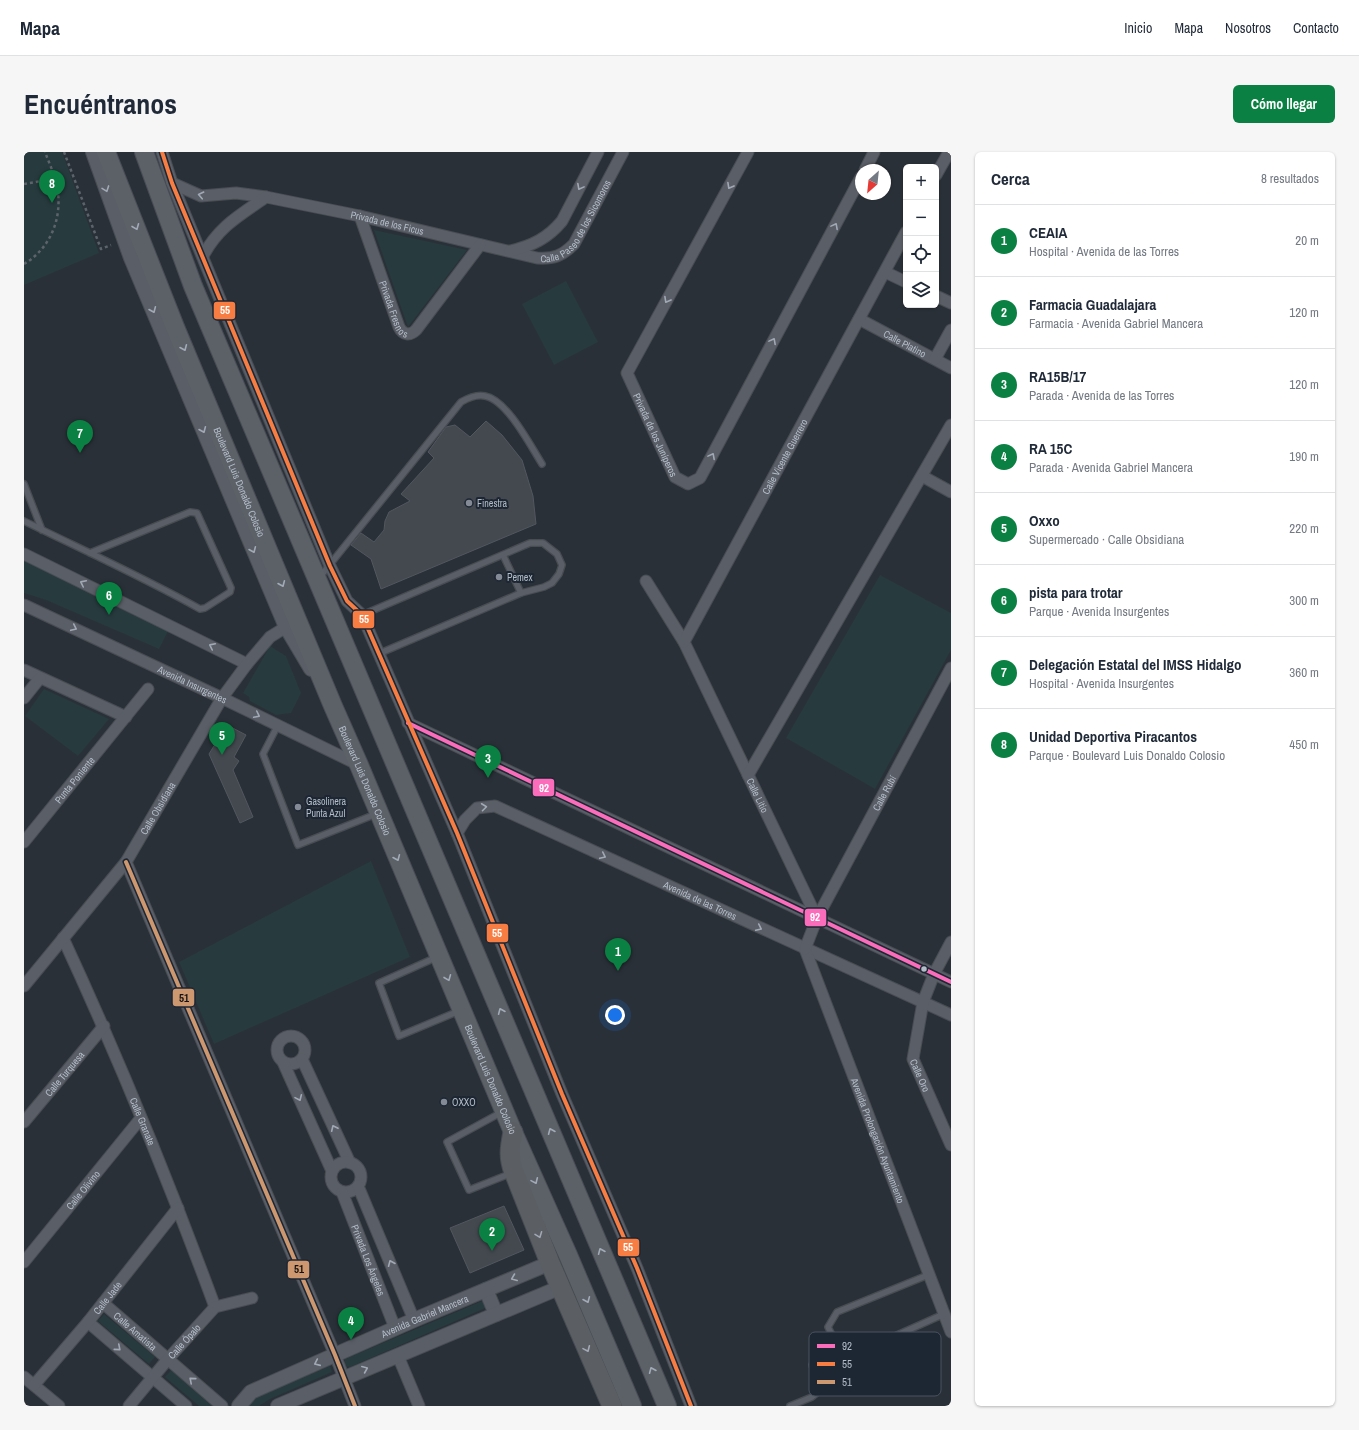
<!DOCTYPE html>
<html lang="es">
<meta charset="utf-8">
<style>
:root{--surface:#fff;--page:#f6f6f7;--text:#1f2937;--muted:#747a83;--line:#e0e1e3;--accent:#0b8043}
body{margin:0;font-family:"Archivo Narrow",sans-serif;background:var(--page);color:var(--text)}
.controls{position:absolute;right:12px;top:12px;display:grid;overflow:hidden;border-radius:6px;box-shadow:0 1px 3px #0004}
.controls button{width:36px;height:36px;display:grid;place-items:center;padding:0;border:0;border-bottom:1px solid var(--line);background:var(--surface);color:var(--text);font:20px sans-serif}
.compass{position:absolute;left:831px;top:12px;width:36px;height:36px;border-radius:50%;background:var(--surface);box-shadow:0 1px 3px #0004;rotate:207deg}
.you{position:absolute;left:591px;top:863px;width:14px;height:14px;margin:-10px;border:3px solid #fff;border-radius:50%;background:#1a73e8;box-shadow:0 0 0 6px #1a73e833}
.badge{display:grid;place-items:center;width:26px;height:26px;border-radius:50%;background:var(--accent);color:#fff;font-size:13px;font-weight:700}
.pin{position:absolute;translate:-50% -33px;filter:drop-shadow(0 1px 2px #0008)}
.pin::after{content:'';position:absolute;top:21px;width:14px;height:12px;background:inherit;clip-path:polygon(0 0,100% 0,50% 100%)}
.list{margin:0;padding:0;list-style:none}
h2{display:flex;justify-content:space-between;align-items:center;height:52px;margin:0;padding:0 16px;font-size:17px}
h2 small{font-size:13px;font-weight:400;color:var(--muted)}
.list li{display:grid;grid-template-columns:26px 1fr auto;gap:12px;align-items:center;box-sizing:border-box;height:72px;padding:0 16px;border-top:1px solid var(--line)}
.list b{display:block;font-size:15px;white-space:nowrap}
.list p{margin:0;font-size:13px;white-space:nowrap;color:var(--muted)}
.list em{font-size:13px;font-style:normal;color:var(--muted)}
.icon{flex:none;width:22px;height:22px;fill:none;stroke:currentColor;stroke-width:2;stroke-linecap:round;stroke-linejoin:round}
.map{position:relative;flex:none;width:927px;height:1254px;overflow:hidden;border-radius:6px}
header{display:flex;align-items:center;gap:24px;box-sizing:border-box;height:56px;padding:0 20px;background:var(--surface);border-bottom:1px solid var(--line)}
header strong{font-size:19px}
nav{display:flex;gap:22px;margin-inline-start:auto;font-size:14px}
.intro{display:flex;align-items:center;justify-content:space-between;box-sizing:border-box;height:96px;padding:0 24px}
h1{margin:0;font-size:28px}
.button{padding:10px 18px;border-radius:6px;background:var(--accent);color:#fff;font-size:14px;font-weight:700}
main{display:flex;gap:24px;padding:0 24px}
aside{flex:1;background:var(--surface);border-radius:6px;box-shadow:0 1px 3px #0004}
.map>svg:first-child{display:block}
</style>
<header>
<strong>Mapa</strong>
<nav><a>Inicio</a><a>Mapa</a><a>Nosotros</a><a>Contacto</a></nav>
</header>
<div class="intro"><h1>Encuéntranos</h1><a class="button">Cómo llegar</a></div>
<main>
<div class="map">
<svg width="927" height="1254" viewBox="0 0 927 1254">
<rect width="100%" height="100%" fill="#2a3038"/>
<g fill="#273a3e">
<path d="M 0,0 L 38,0 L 75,101 L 0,133 Z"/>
<path d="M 350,78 L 443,98 L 384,175 Z"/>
<path d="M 542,129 L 574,190 L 530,213 L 498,152 Z"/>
<path d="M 0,409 L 145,477 L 135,497 L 22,448 L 0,441 Z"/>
<path d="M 856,423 L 927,461 L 927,498 L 851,637 L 762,586 Z"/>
<path d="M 246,494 L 262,504 L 277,541 L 267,561 L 252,563 L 226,549 L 225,545 L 219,541 Z"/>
<path d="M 20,537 L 85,567 L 54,604 L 1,564 Z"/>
<path d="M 347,709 L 386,805 L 190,892 L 155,810 Z"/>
<path d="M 463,1147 L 466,1154 L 326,1215 L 321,1214 L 321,1207 Z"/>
<path d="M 80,1162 L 131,1205 L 125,1212 L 74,1169 Z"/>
<path d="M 306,1214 L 308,1220 L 246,1247 L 235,1254 L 225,1254 L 230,1247 L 239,1241 Z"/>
<path d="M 147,1218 L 188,1254 L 175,1254 L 141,1225 Z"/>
</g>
<g fill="#444950" stroke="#52575f">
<path d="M 462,269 L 478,283 L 498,308 L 509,344 L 512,372 L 357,437 L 347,407 L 327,393 L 337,381 L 350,390 L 360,378 L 361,369 L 365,360 L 386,349 L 377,342 L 410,306 L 404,300 L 422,275 L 431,273 L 446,285 Z"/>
<path d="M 203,573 L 222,583 L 210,605 L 215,609 L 209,618 L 229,665 L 216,671 L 185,602 Z"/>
<path d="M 480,1054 L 500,1098 L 446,1121 L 426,1076 Z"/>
</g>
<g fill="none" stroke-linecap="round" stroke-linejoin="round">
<defs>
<g id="service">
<path d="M 0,332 L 18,378"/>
<path d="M 0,369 C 59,398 119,425 176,457 L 181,456 L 206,440 L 207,436 L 173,361 L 166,360 L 66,401"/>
<path d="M 479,403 L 497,441"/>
<path d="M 295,426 L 437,250 C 444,246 452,242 461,244 C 483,248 506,293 518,312"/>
<path d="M 338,463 L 506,391 L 519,391 L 533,402 L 538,413 L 535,422 L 528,431 L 520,435 L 497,441 L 354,502"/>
<path d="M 254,573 L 239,602 L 274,693 L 352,662"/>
<path d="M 413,805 L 355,831 L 375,884 L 435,859"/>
<path d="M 478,960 L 423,990 L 445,1038 L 488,1021"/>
<path d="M 904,1123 L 813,1160 L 804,1175 L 814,1195 L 821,1202 L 833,1201 L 920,1162"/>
<path d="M 766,1254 L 788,1245 L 794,1240 L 795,1235 L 788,1213"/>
</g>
<g id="minor">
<path d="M 138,0 L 148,31 L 306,414 L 323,449 L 338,463 L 433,681 L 538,942 L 613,1116 L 667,1254"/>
<path id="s1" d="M 724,0 L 603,221 L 651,325 L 664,332 L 676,326 L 837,25"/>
<path d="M 841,18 L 850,0"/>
<path d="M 912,23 L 925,0"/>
<path id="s2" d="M 148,31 L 177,44 L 212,41 L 242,45 L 336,64 L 513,106 C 530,107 538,104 550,92 L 599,0"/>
<path id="s3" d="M 336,64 L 375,175 C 379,183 386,184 392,178 L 456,93"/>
<path d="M 486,99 C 508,94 524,86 538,69 L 574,0"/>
<path d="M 179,104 C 194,75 216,63 242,45"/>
<path d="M 861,120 L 882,130"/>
<path d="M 912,144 L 927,151"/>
<path id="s4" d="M 835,167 L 927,216"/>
<path d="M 911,207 L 927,178"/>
<path d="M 898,324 L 927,340"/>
<path d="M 0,402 L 223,512"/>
<path id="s5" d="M 622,429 L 660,490 L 793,766"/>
<path id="s6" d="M 0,453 L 198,546 L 335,613"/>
<path id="s7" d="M 660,490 L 882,80"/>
<path d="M 0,518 L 102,565"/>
<path d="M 0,546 L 16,526"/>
<path d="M 384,571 L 927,830"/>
<path d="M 724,623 L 927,273"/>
<path id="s8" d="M 433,681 L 441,668 L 453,656 L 471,654 L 927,863"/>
<path id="s9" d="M 0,690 L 124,537"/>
<path d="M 102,710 L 311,1203 L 331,1254"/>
<path id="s10" d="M 39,786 C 95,907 145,1030 191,1155"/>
<path id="s11" d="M 927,790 L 910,822 L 899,850 L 889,907 L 927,993"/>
<path id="s12" d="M 781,797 L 927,1180"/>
<path id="s13" d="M 781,797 L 793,766 L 927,516"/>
<path id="s14" d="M 0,834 L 102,710 L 198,546 L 223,512 L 246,485 L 262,475"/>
<circle cx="267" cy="898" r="14"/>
<path d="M 278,907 L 326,1011"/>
<path d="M 259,910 L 308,1019"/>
<path id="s15" d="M 0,970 L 80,874"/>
<circle cx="322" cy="1025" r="15"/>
<path d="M 334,1034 L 390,1168"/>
<path id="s16" d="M 318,1040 L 371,1176"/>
<path id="s17" d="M 0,1110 L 117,966"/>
<path id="s18" d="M 79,1151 L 198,1254"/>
<path d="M 64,1170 L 162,1254"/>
<path d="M 374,1204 L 395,1254"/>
<path d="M 0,1225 L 35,1254"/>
<path id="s19" d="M 10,1233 L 64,1170 L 154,1056"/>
<path id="s20" d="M 105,1254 L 144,1207 L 191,1155 L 228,1146"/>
</g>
<g id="tertiary">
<path d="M 69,0 L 107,106 L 262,475 L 287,517"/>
<path d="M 462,1138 L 472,1162"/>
<path id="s21" d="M 215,1254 L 227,1240 L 390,1168 L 526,1111"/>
<path d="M 254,1254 L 537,1135"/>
</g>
<g id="primary">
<path id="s22" d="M 82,0 L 151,175 L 309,554 L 335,613 L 489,980 L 544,1103 L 608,1254"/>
<path d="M 120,0 L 169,134 L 643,1254"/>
</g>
<path id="trunk" d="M 489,980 C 486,995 484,1005 490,1020 L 526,1111 L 588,1254"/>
</defs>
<use href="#service" stroke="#484c53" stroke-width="8"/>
<use href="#minor" stroke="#484c53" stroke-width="13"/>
<use href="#tertiary" stroke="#484c53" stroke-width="16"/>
<use href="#primary" stroke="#484c55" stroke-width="20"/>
<use href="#trunk" stroke="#474c53" stroke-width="21"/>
<g stroke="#5d636a" stroke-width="2.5" stroke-dasharray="3 3" stroke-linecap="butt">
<path d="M 40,0 L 77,97 L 87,93"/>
<path d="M 0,32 L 17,29 L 29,22"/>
<path d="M 0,112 C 27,96 39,65 33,35 C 31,23 25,11 21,0"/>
</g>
<use href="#service" stroke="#5a5e66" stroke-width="5.5"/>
<use href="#minor" stroke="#5a5e66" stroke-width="11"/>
<use href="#tertiary" stroke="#5a5e66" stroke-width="14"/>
<use href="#primary" stroke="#5c6168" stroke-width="18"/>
<use href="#trunk" stroke="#5b5f64" stroke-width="19"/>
<defs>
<path id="bus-1" d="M 384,571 L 927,830"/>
<path id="bus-2" d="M 138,0 L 148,31 L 306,414 L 323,449 L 338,463 L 433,681 L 538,942 L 613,1116 L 667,1254"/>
<path id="bus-3" d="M 102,710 L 311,1203 L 331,1254"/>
</defs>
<use href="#bus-1" stroke="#1d2633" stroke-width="7"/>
<use href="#bus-2" stroke="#1d2633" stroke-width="7"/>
<use href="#bus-3" stroke="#1d2633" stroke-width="7"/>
<use href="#bus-1" stroke="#fb6dba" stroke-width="4"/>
<use href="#bus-2" stroke="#f77d43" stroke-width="4"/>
<use href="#bus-3" stroke="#cd976f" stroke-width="4"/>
</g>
<defs><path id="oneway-chevron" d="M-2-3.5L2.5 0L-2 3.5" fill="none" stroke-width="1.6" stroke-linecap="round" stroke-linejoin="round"/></defs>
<g stroke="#a2a9b5">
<use href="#oneway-chevron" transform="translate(706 34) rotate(119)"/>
<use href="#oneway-chevron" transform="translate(556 35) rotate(118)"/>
<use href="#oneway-chevron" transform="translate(82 37) rotate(70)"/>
<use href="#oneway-chevron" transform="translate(177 43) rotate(-168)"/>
<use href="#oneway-chevron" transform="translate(811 74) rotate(-62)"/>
<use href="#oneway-chevron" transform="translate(643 148) rotate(119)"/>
<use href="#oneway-chevron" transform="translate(129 158) rotate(67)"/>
<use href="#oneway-chevron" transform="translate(749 189) rotate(-62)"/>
<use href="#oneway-chevron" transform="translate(179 278) rotate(67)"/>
<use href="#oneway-chevron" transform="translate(688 304) rotate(-62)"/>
<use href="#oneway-chevron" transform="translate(229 398) rotate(67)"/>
<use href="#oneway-chevron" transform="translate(59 431) rotate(-154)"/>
<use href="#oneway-chevron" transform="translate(50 476) rotate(25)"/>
<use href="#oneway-chevron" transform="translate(188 494) rotate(-154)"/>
<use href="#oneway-chevron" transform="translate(233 563) rotate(26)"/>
<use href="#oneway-chevron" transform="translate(460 655) rotate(-7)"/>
<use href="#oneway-chevron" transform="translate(579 704) rotate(25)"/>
<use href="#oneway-chevron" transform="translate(735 776) rotate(25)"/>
<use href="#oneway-chevron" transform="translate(275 946) rotate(66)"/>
<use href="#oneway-chevron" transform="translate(310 976) rotate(-115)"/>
<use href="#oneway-chevron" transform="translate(515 1083) rotate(69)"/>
<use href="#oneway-chevron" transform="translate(367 1111) rotate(-113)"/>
<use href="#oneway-chevron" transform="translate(490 1126) rotate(158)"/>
<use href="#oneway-chevron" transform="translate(94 1196) rotate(41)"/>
<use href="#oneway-chevron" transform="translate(563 1197) rotate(66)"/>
<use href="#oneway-chevron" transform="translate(293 1211) rotate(156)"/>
<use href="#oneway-chevron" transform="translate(341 1217) rotate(-23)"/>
<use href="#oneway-chevron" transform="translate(168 1228) rotate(-139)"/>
</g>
<g stroke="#a2aab6">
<use href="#oneway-chevron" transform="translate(112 75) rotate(68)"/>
<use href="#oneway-chevron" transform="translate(160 196) rotate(67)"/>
<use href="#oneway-chevron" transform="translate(258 432) rotate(67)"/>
<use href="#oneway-chevron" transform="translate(373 706) rotate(67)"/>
<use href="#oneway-chevron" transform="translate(424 826) rotate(68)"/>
<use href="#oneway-chevron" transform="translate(477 859) rotate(-113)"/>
<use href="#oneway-chevron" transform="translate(527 979) rotate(-113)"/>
<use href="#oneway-chevron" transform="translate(511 1029) rotate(66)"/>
<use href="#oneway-chevron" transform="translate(577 1099) rotate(-113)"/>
<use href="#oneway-chevron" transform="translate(563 1148) rotate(67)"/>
<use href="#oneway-chevron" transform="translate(628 1218) rotate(-113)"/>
</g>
<g fill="#848b96" stroke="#1d2633" stroke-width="1.5">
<circle cx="445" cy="351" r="4"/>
<circle cx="475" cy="425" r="4"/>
<circle cx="274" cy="655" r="4"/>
<circle cx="420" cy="950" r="4"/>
</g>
<circle fill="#b4bcc9" stroke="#1d2633" stroke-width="1.5" cx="900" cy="817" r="3.5"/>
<g text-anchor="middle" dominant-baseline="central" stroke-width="4" stroke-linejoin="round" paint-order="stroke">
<g font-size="10" fill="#b4bcc9" stroke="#1d2633">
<text stroke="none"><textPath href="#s2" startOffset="433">Calle Paseo de los Sicomoros</textPath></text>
<text stroke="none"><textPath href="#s2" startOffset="221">Privada de los Ficus</textPath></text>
<text stroke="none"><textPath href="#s3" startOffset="99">Privada Fresnos</textPath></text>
<text stroke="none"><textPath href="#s4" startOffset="52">Calle Platino</textPath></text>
<text stroke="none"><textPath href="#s1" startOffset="320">Privada de los Juníperos</textPath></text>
<text stroke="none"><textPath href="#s7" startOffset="211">Calle Vicente Guerrero</textPath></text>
<text stroke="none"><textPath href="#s22" startOffset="356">Boulevard Luis Donaldo Colosio</textPath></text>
<text stroke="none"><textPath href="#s6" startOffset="186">Avenida Insurgentes</textPath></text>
<text stroke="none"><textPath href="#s9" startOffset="80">Punta Poniente</textPath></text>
<text stroke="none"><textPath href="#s22" startOffset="680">Boulevard Luis Donaldo Colosio</textPath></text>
<text stroke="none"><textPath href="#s13" startOffset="175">Calle Rubí</textPath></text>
<text stroke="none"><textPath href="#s5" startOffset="242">Calle Litio</textPath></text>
<text stroke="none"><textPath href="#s14" startOffset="223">Calle Obsidiana</textPath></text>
<text stroke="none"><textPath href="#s8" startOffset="276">Avenida de las Torres</textPath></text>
<text stroke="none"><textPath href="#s15" startOffset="63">Calle Turquesa</textPath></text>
<text stroke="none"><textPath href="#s11" startOffset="142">Calle Oro</textPath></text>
<text stroke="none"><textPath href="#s22" startOffset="1004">Boulevard Luis Donaldo Colosio</textPath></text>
<text stroke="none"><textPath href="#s10" startOffset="200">Calle Granate</textPath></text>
<text stroke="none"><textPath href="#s12" startOffset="205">Avenida Prolongación Ayuntamiento</textPath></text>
<text stroke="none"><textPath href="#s17" startOffset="93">Calle Olivino</textPath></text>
<text stroke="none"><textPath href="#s16" startOffset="73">Privada Los Ángeles</textPath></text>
<text stroke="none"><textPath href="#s19" startOffset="114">Calle Jade</textPath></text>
<text stroke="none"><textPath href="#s21" startOffset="208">Avenida Gabriel Mancera</textPath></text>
<text stroke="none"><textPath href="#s18" startOffset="43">Calle Amatista</textPath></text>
<text stroke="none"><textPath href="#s20" startOffset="85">Calle Ópalo</textPath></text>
</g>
<g font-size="10" fill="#b4bcc9" stroke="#1d2633" text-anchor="start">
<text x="453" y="351">Finestra</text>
<text x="483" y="425">Pemex</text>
<text x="282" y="649">Gasolinera<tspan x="282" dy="12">Punta Azul</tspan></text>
<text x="428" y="950">OXXO</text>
</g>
</g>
<rect x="785" y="1180" width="132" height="64" rx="6" fill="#1d2633" stroke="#4a5360" stroke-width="1"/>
<rect x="793" y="1192" width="18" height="4" fill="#fb6dba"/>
<rect x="793" y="1210" width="18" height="4" fill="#f77d43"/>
<rect x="793" y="1228" width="18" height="4" fill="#cd976f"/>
<g font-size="11" fill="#b4bcc9">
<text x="818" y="1198">92</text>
<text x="818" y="1216">55</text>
<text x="818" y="1234">51</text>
</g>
<g stroke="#1d2633" stroke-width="1.5">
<rect x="189" y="149" width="23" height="19" rx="4" fill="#f77d43"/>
<rect x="328" y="458" width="23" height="19" rx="4" fill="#f77d43"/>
<rect x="508" y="626" width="23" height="19" rx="4" fill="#fb6dba"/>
<rect x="780" y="756" width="23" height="19" rx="4" fill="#fb6dba"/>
<rect x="462" y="771" width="23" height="20" rx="4" fill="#f77d43"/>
<rect x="148" y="836" width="23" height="19" rx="4" fill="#cd976f"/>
<rect x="593" y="1086" width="23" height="19" rx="4" fill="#f77d43"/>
<rect x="263" y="1108" width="23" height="19" rx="4" fill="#cd976f"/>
</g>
<g font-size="11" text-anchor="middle" font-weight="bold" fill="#fff">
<text x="201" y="162">55</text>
<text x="340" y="471">55</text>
<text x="520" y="640">92</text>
<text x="791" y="769">92</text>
<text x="473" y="785">55</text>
<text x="604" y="1099">55</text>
</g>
<g font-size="11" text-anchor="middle" font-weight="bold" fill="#111">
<text x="160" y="850">51</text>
<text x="275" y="1121">51</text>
</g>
</svg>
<div class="controls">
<button>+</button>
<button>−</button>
<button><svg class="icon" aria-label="locate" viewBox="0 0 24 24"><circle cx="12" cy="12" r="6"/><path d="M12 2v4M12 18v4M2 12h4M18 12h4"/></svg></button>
<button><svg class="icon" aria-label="layers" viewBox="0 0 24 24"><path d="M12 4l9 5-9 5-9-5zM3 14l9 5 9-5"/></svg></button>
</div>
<svg class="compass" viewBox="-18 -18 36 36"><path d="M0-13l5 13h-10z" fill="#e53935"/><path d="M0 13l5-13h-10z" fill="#747a83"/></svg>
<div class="you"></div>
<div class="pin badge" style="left:594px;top:819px">1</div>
<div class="pin badge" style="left:468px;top:1099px">2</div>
<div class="pin badge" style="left:464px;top:626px">3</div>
<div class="pin badge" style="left:327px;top:1188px">4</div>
<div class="pin badge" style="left:198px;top:603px">5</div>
<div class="pin badge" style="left:85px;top:463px">6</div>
<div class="pin badge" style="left:56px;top:301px">7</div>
<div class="pin badge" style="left:28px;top:51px">8</div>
</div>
<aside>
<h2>Cerca<small>8 resultados</small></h2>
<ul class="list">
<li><span class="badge">1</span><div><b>CEAIA</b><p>Hospital · Avenida de las Torres</p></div><em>20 m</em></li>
<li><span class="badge">2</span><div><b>Farmacia Guadalajara</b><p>Farmacia · Avenida Gabriel Mancera</p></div><em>120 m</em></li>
<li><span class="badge">3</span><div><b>RA15B/17</b><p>Parada · Avenida de las Torres</p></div><em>120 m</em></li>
<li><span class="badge">4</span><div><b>RA 15C</b><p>Parada · Avenida Gabriel Mancera</p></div><em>190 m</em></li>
<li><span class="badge">5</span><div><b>Oxxo</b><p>Supermercado · Calle Obsidiana</p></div><em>220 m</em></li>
<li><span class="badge">6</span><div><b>pista para trotar</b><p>Parque · Avenida Insurgentes</p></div><em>300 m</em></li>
<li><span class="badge">7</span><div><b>Delegación Estatal del IMSS Hidalgo</b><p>Hospital · Avenida Insurgentes</p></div><em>360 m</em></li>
<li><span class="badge">8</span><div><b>Unidad Deportiva Piracantos</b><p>Parque · Boulevard Luis Donaldo Colosio</p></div><em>450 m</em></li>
</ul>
</aside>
</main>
